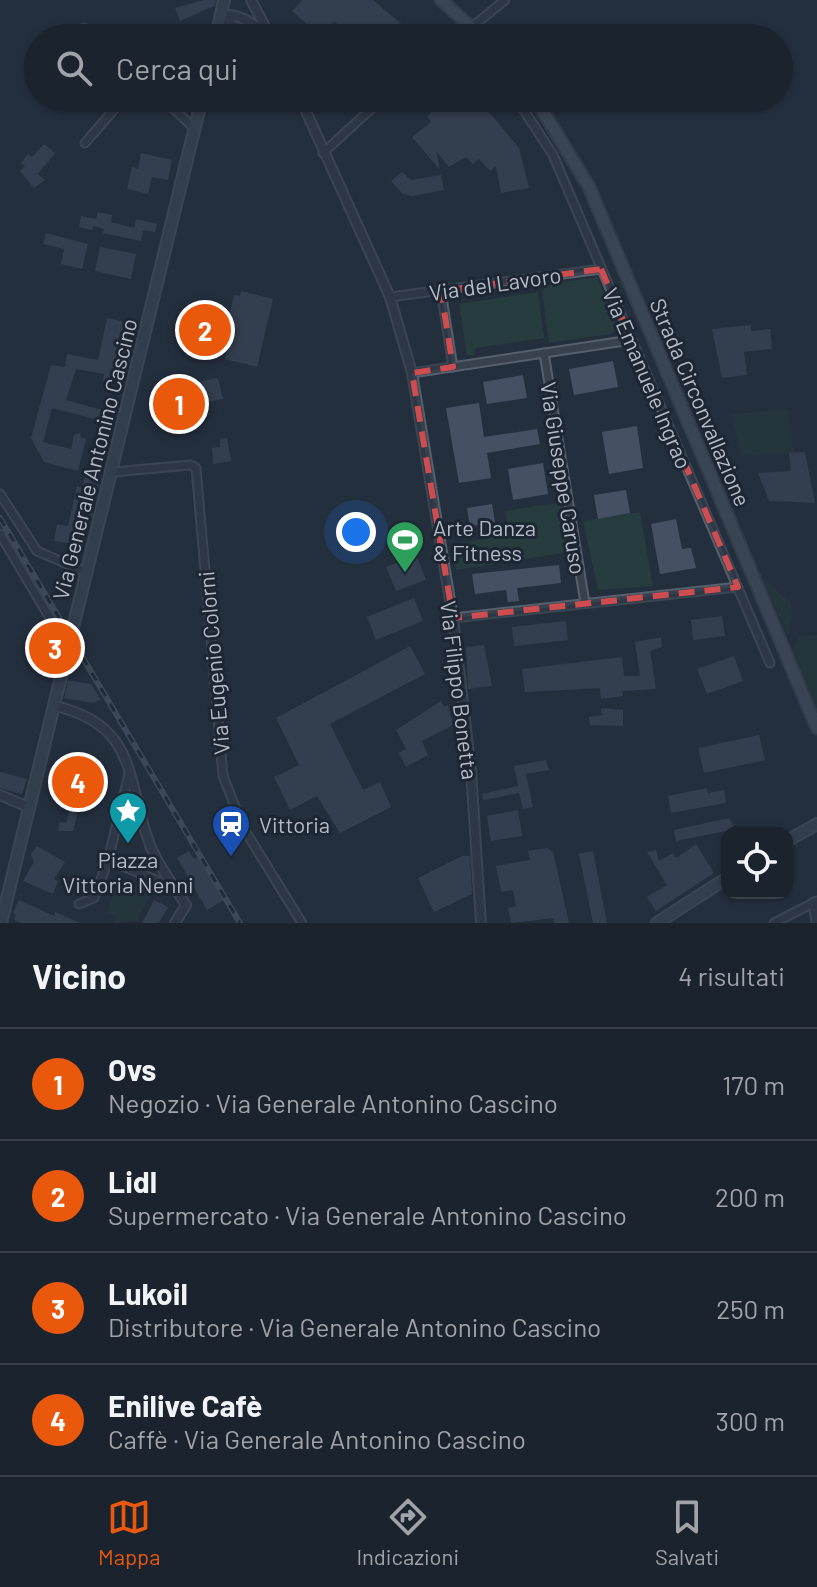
<!DOCTYPE html>
<html lang="it">
<meta charset="utf-8">
<style>
:root{--surface:#1b232e;--page:#282f3a;--text:#f1f3f6;--muted:#a0a4aa;--line:#39404a;--accent:#ea580c}
body{margin:0;font-family:Barlow,sans-serif;background:var(--page);color:var(--text)}
.controls{position:absolute;right:24px;bottom:24px;display:grid;overflow:hidden;border-radius:16px;box-shadow:0 2px 6px #0004}
.controls button{width:72px;height:72px;display:grid;place-items:center;padding:0;border:0;border-bottom:2px solid var(--line);background:var(--surface);color:var(--text);font:40px sans-serif}
.you{position:absolute;left:356px;top:532px;width:28px;height:28px;margin:-20px;border:6px solid #fff;border-radius:50%;background:#1a73e8;box-shadow:0 0 0 12px #1a73e833}
.badge{display:grid;place-items:center;width:52px;height:52px;border-radius:50%;background:var(--accent);color:#fff;font-size:26px;font-weight:700}
.pin{position:absolute;translate:-50% -50%;border:4px solid #fff;box-shadow:0 2px 8px #0006}
.list{margin:0;padding:0;list-style:none}
h2{display:flex;justify-content:space-between;align-items:center;height:104px;margin:0;padding:0 32px;font-size:34px}
h2 small{font-size:26px;font-weight:400;color:var(--muted)}
.list li{display:grid;grid-template-columns:52px 1fr auto;gap:24px;align-items:center;box-sizing:border-box;height:112px;padding:0 32px;border-top:2px solid var(--line)}
.list b{display:block;font-size:30px;white-space:nowrap}
.list p{margin:0;font-size:26px;white-space:nowrap;color:var(--muted)}
.list em{font-size:26px;font-style:normal;color:var(--muted)}
.icon{flex:none;width:44px;height:44px;fill:none;stroke:currentColor;stroke-width:2;stroke-linecap:round;stroke-linejoin:round}
.map{position:relative;flex:none;width:817px;height:923px;overflow:hidden}
.search{position:absolute;background:var(--surface);box-shadow:0 2px 6px #0004;left:24px;right:24px;top:24px;height:88px;display:flex;align-items:center;gap:20px;box-sizing:border-box;padding:0 28px;border-radius:44px;color:var(--muted);font-size:30px}
.sheet{height:552px;background:var(--surface)}
nav{display:flex;justify-content:space-around;align-items:center;box-sizing:border-box;height:112px;border-top:2px solid var(--line);background:var(--surface);font-size:22px;color:var(--muted)}
nav a{display:grid;justify-items:center;gap:4px}
nav .on{color:var(--accent)}
.map>svg:first-child{display:block}
</style>
<div class="map">
<svg width="817" height="923" viewBox="0 0 817 923">
<rect width="100%" height="100%" fill="#242f3e"/>
<g fill="#263c3f">
<path d="M 597,277 L 617,328 L 611,334 L 549,343 L 542,293 L 545,285 Z"/>
<path d="M 538,292 L 544,338 L 476,348 L 474,355 L 467,356 L 459,304 Z"/>
<path d="M 788,409 L 794,453 L 740,456 L 733,414 Z"/>
<path d="M 562,502 L 570,552 L 456,570 L 452,544 L 509,535 L 505,511 Z"/>
<path d="M 640,512 L 653,586 L 598,590 L 583,521 Z"/>
<path d="M 761,576 L 791,603 L 792,618 L 788,635 Z"/>
<path d="M 817,635 L 817,710 L 792,649 L 800,636 Z"/>
<path d="M 118,881 L 146,891 L 150,897 L 137,921 L 114,923 L 117,916 L 107,913 Z"/>
</g>
<g fill="#455162">
<path d="M 204,0 L 216,0 L 214,6 L 180,21 L 175,8 Z"/>
<path d="M 302,0 L 373,0 L 412,33 L 408,38 L 353,38 L 334,21 L 321,36 L 292,11 Z"/>
<path d="M 447,98 L 477,98 L 519,148 L 529,188 L 501,193 L 496,166 L 490,171 L 479,159 L 473,164 L 466,157 L 449,167 L 436,151 L 440,170 L 412,137 L 431,122 L 427,116 Z"/>
<path d="M 44,144 L 55,153 L 38,174 L 45,180 L 34,188 L 20,171 L 25,166 L 21,163 L 28,154 L 32,157 Z"/>
<path d="M 141,153 L 172,160 L 168,180 L 152,177 L 148,194 L 127,189 L 132,167 L 138,169 Z"/>
<path d="M 402,172 L 411,180 L 441,175 L 444,190 L 413,196 L 403,194 L 391,181 Z"/>
<path d="M 98,212 L 112,215 L 111,222 L 134,228 L 136,219 L 157,224 L 155,232 L 143,230 L 141,241 L 103,233 L 104,229 L 93,226 L 92,230 L 79,227 L 81,216 L 96,219 Z"/>
<path d="M 46,233 L 88,244 L 82,269 L 61,264 L 64,249 L 43,244 Z"/>
<path d="M 100,247 L 136,254 L 131,279 L 95,271 Z"/>
<path d="M 241,291 L 273,299 L 257,367 L 225,359 L 232,332 L 226,330 L 234,295 L 240,296 Z"/>
<path d="M 107,318 L 138,325 L 126,378 L 122,385 L 103,381 L 104,374 L 76,369 L 66,400 L 116,414 L 114,424 L 52,408 L 43,442 L 71,449 L 74,435 L 80,433 L 81,438 L 86,439 L 78,471 L 44,462 L 31,438 L 51,365 L 65,367 L 67,354 L 98,360 Z"/>
<path d="M 751,325 L 751,331 L 770,329 L 772,349 L 744,352 L 747,375 L 722,378 L 712,329 Z"/>
<path d="M 613,361 L 618,387 L 574,395 L 569,369 Z"/>
<path d="M 523,375 L 527,398 L 487,404 L 483,382 Z"/>
<path d="M 218,378 L 223,399 L 169,410 L 171,422 L 157,425 L 150,392 Z"/>
<path d="M 479,403 L 484,437 L 537,429 L 540,444 L 487,453 L 491,478 L 459,483 L 446,408 Z"/>
<path d="M 637,426 L 643,468 L 609,474 L 602,432 Z"/>
<path d="M 227,438 L 231,461 L 213,464 L 212,448 L 220,447 L 220,439 Z"/>
<path d="M 805,452 L 815,503 L 769,501 L 758,473 L 791,471 L 789,453 Z"/>
<path d="M 543,463 L 548,494 L 513,500 L 508,469 Z"/>
<path d="M 85,477 L 100,481 L 91,522 L 78,519 L 73,544 L 54,541 L 57,524 L 68,526 L 77,486 L 82,488 Z"/>
<path d="M 626,490 L 630,513 L 598,519 L 594,495 Z"/>
<path d="M 492,504 L 495,522 L 470,527 L 467,508 Z"/>
<path d="M 676,519 L 682,549 L 691,548 L 696,568 L 660,574 L 651,524 Z"/>
<path d="M 416,555 L 426,580 L 396,591 L 386,567 Z"/>
<path d="M 559,565 L 561,583 L 517,588 L 519,601 L 508,602 L 506,590 L 475,594 L 472,574 Z"/>
<path d="M 414,598 L 423,621 L 376,640 L 367,617 Z"/>
<path d="M 722,616 L 725,636 L 693,640 L 691,620 Z"/>
<path d="M 566,621 L 568,640 L 514,646 L 512,627 Z"/>
<path d="M 661,637 L 662,647 L 650,651 L 656,689 L 622,691 L 623,696 L 601,699 L 600,688 L 525,692 L 522,669 L 622,657 L 624,676 L 640,676 L 635,642 Z"/>
<path d="M 484,645 L 492,686 L 468,689 L 466,647 Z"/>
<path d="M 410,646 L 425,674 L 330,724 L 363,790 L 380,782 L 391,807 L 340,833 L 317,796 L 290,810 L 274,777 L 299,765 L 276,718 Z"/>
<path d="M 734,656 L 743,681 L 707,694 L 697,669 Z"/>
<path d="M 68,680 L 91,684 L 101,700 L 93,703 L 64,698 Z"/>
<path d="M 441,701 L 444,707 L 448,705 L 453,725 L 422,741 L 428,755 L 406,767 L 399,753 L 406,749 L 396,730 Z"/>
<path d="M 601,708 L 623,710 L 623,726 L 590,725 L 589,717 L 602,715 Z"/>
<path d="M 759,735 L 765,760 L 704,773 L 698,748 Z"/>
<path d="M 546,760 L 549,770 L 526,774 L 533,807 L 523,809 L 519,793 L 483,800 L 482,794 L 518,786 L 514,766 Z"/>
<path d="M 82,766 L 96,769 L 94,779 L 87,777 L 73,831 L 58,831 L 60,822 L 66,823 L 75,789 L 47,783 L 50,767 L 80,773 Z"/>
<path d="M 0,772 L 27,779 L 22,794 L 0,788 Z"/>
<path d="M 707,788 L 708,793 L 724,790 L 726,803 L 671,813 L 668,796 Z"/>
<path d="M 518,810 L 522,836 L 491,841 L 487,816 Z"/>
<path d="M 729,818 L 734,826 L 726,831 L 676,841 L 674,830 Z"/>
<path d="M 696,844 L 714,873 L 656,911 L 647,897 L 667,885 L 647,852 L 656,850 L 659,861 L 673,853 L 676,858 Z"/>
<path d="M 37,846 L 65,862 L 54,879 L 58,881 L 53,894 L 23,881 L 34,862 L 31,854 Z"/>
<path d="M 547,848 L 553,852 L 569,923 L 554,923 L 553,918 L 511,923 L 508,908 L 516,906 L 513,890 L 501,892 L 496,866 L 530,860 L 528,851 Z"/>
<path d="M 189,851 L 194,859 L 198,857 L 224,900 L 207,910 L 177,858 Z"/>
<path d="M 593,851 L 607,923 L 593,923 L 579,854 Z"/>
<path d="M 462,856 L 470,856 L 472,894 L 434,912 L 418,878 Z"/>
<path d="M 19,900 L 54,916 L 55,912 L 80,923 L 21,923 L 14,920 L 16,915 L 13,913 Z"/>
<path d="M 154,900 L 168,907 L 159,923 L 142,923 Z"/>
</g>
<g fill="none" stroke-linecap="round" stroke-linejoin="round">
<defs>
<g id="minor">
<path d="M 472,27 L 505,0"/>
<path d="M 84,28 L 95,38"/>
<path d="M 162,98 L 194,128"/>
<path d="M 516,98 L 553,155 L 770,663"/>
<path d="M 85,143 L 124,98"/>
<path d="M 323,153 L 383,98"/>
<path d="M 441,291 L 453,367"/>
<path d="M 390,297 L 601,269"/>
<path d="M 544,353 L 585,603"/>
<path d="M 412,373 L 631,340"/>
<path d="M 113,472 L 190,465 L 196,468 L 223,776 L 244,829 L 302,923"/>
<path d="M 0,494 L 37,551 L 88,573"/>
<path d="M 0,534 L 51,620 L 61,649 L 68,653"/>
<path d="M 453,618 L 738,587"/>
<path d="M 108,860 L 175,888"/>
<path d="M 813,902 L 816,923"/>
<path d="M 79,904 L 94,898 L 108,860 L 129,774"/>
<path d="M 774,923 L 817,901"/>
</g>
<g id="tertiary">
<path d="M 251,0 L 269,34"/>
<path d="M 221,16 C 240,11 257,27 271,38"/>
<path d="M 221,16 L 250,38"/>
<path d="M 300,98 L 390,297 L 412,373 L 453,618 L 471,771 L 481,923"/>
<path d="M 55,706 C 139,725 126,782 150,845 C 158,866 174,886 186,905 L 175,923"/>
<path d="M 0,795 L 28,807"/>
</g>
<g id="secondary">
<path d="M 216,38 L 224,0"/>
<path d="M 787,841 L 817,824"/>
<path d="M 1,923 L 202,98"/>
<path d="M 657,923 L 727,878"/>
</g>
<g id="primary">
<path d="M 441,0 L 483,38"/>
<path d="M 535,98 L 589,187 L 817,728"/>
</g>
</defs>
<use href="#minor" stroke="#565f6c" stroke-width="11"/>
<use href="#tertiary" stroke="#565f6c" stroke-width="12"/>
<use href="#secondary" stroke="#565f6c" stroke-width="14"/>
<use href="#primary" stroke="#414a57" stroke-width="15"/>
<use href="#minor" stroke="#38414e" stroke-width="7"/>
<use href="#tertiary" stroke="#38414e" stroke-width="8"/>
<use href="#secondary" stroke="#465061" stroke-width="10"/>
<use href="#primary" stroke="#56606e" stroke-width="11"/>
<defs>
<path id="rail" d="M 0,518 L 240,923"/>
</defs>
<use href="#rail" stroke="#5a6575" stroke-width="6"/>
<use href="#rail" stroke="#1d2633" stroke-width="3" stroke-dasharray="9" stroke-linecap="butt"/>
</g>
<path d="M0 0H817V923H0ZM 601,269 L 738,587 L 453,618 L 412,373 L 453,367 L 441,291 Z" fill="#242f3e" fill-opacity=".55" fill-rule="evenodd"/>
<path fill="none" stroke="#ce4d50" stroke-width="6" stroke-dasharray="16 10" stroke-linejoin="round" d="M 601,269 L 738,587 L 453,618 L 412,373 L 453,367 L 441,291 Z"/>
<defs>
<symbol id="stadium-pin" viewBox="-11 -11 22 30"><path d="M0 17L-7.5 6A9.5 9.5 0 1 1 7.5 6Z" fill="#2e9e5b" stroke="#1d2633"/><path d="M0-5a6.5 5 0 1 0 0 10a6.5 5 0 1 0 0-10ZM-3.5-1.8h7v3.6h-7Z" fill="#fff"/></symbol>
<symbol id="sight-pin" viewBox="-11 -11 22 30"><path d="M0 17L-7.5 6A9.5 9.5 0 1 1 7.5 6Z" fill="#0f9aa8" stroke="#1d2633"/><path d="M0-6L1.8-2.2L6-1.7L2.9 1.2L3.7 5.4L0 3.3L-3.7 5.4L-2.9 1.2L-6-1.7L-1.8-2.2Z" fill="#fff"/></symbol>
<symbol id="station-pin" viewBox="-11 -11 22 30"><path d="M0 17L-7.5 6A9.5 9.5 0 1 1 7.5 6Z" fill="#1a4fb4" stroke="#1d2633"/><path d="M-3-6H3Q5-6 5-4V2Q5 4 3 4L4.5 6H3L1.5 4h-3L-3 6H-4.5L-3 4Q-5 4-5 2V-4Q-5-6-3-6ZM-3.5-4v3h7v-3ZM-3.5 1v1.5H-2V1ZM2 1v1.5H3.5V1Z" fill="#fff"/></symbol>
</defs>
<g fill-rule="evenodd">
<use href="#stadium-pin" x="383" y="518" width="44" height="60"/>
<use href="#sight-pin" x="106" y="789" width="44" height="60"/>
<use href="#station-pin" x="209" y="802" width="44" height="60"/>
</g>
<g text-anchor="middle" dominant-baseline="central" stroke-width="6" stroke-linejoin="round" paint-order="stroke">
<g font-size="22" fill="#b4bcc9" stroke="#1d2633">
<text transform="translate(495 283) rotate(-8)">Via del Lavoro</text>
<text transform="translate(648 378) rotate(67)">Via Emanuele Ingrao</text>
<text transform="translate(701 402) rotate(67)">Strada Circonvallazione</text>
<text transform="translate(94 459) rotate(-76)">Via Generale Antonino Cascino</text>
<text transform="translate(564 478) rotate(81)">Via Giuseppe Caruso</text>
<text transform="translate(213 663) rotate(-95)">Via Eugenio Colorni</text>
<text transform="translate(460 690) rotate(83)">Via Filippo Bonetta</text>
</g>
<g font-size="22" fill="#b4bcc9" stroke="#1d2633" text-anchor="start">
<text x="433" y="527">Arte Danza<tspan x="433" dy="25">&amp; Fitness</tspan></text>
<text x="259" y="824">Vittoria</text>
<text x="128" y="859" text-anchor="middle">Piazza<tspan x="128" dy="25">Vittoria Nenni</tspan></text>
</g>
</g>
</svg>
<div class="controls">
<button><svg class="icon" aria-label="locate" viewBox="0 0 24 24"><circle cx="12" cy="12" r="6"/><path d="M12 2v4M12 18v4M2 12h4M18 12h4"/></svg></button>
</div>
<div class="you"></div>
<div class="pin badge" style="left:179px;top:404px">1</div>
<div class="pin badge" style="left:205px;top:330px">2</div>
<div class="pin badge" style="left:55px;top:648px">3</div>
<div class="pin badge" style="left:78px;top:782px">4</div>
<div class="search"><svg class="icon" aria-label="search" viewBox="0 0 24 24"><circle cx="10" cy="10" r="6"/><path d="M15 15l6 6"/></svg>Cerca qui</div>
</div>
<section class="sheet">
<h2>Vicino<small>4 risultati</small></h2>
<ul class="list">
<li><span class="badge">1</span><div><b>Ovs</b><p>Negozio · Via Generale Antonino Cascino</p></div><em>170 m</em></li>
<li><span class="badge">2</span><div><b>Lidl</b><p>Supermercato · Via Generale Antonino Cascino</p></div><em>200 m</em></li>
<li><span class="badge">3</span><div><b>Lukoil</b><p>Distributore · Via Generale Antonino Cascino</p></div><em>250 m</em></li>
<li><span class="badge">4</span><div><b>Enilive Cafè</b><p>Caffè · Via Generale Antonino Cascino</p></div><em>300 m</em></li>
</ul>
</section>
<nav>
<a class="on"><svg class="icon" aria-label="map" viewBox="0 0 24 24"><path d="M3 6l6-2 6 2 6-2v14l-6 2-6-2-6 2zM9 4v14M15 6v14"/></svg>Mappa</a>
<a><svg class="icon" aria-label="directions" viewBox="0 0 24 24"><path d="M12 3l9 9-9 9-9-9zM9 14v-3h6M13 9l2 2-2 2"/></svg>Indicazioni</a>
<a><svg class="icon" aria-label="saved" viewBox="0 0 24 24"><path d="M7 4h10v16l-5-4-5 4z"/></svg>Salvati</a>
</nav>
